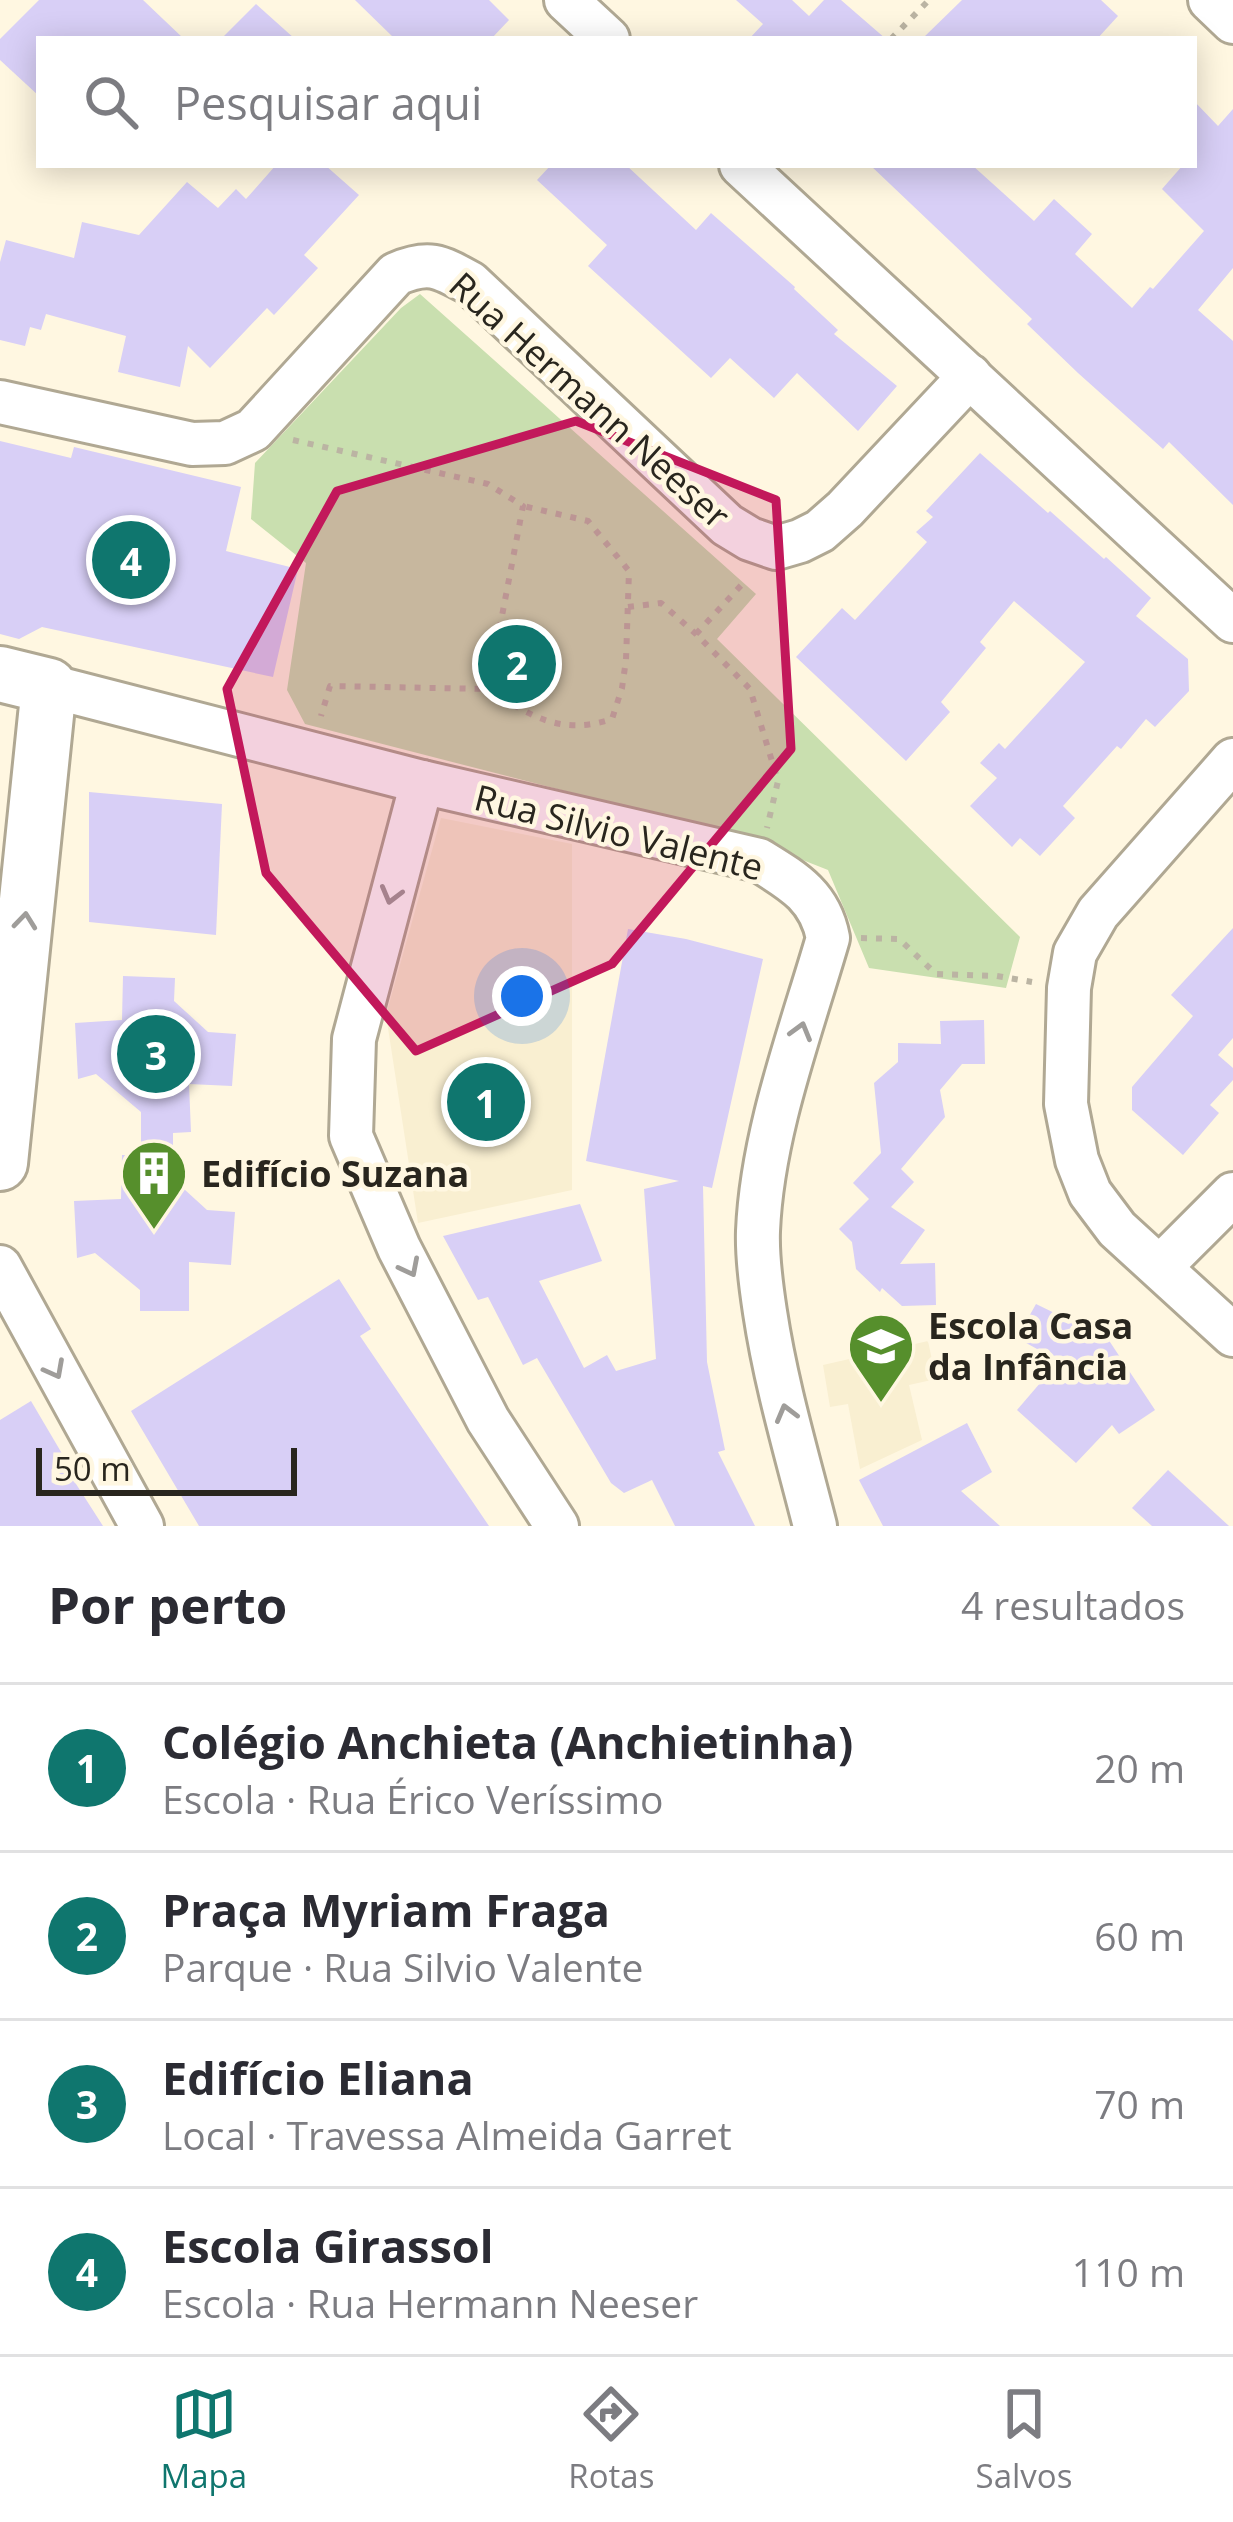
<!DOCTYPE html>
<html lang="pt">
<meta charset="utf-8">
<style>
:root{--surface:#fff;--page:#f2f2f3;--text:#2b2b33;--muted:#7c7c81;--line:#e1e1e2;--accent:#0f766e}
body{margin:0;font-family:"Open Sans",sans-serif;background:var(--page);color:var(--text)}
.scale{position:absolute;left:36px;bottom:30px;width:261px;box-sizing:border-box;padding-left:12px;border:6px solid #29261e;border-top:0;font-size:33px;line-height:42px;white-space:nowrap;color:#29261e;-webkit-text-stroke:9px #fff7e1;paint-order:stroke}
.you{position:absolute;left:522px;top:996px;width:42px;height:42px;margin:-30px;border:9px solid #fff;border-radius:50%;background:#1a73e8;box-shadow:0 0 0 18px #1a73e833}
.badge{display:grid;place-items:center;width:78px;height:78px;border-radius:50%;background:var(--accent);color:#fff;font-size:39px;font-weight:700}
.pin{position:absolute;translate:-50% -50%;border:6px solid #fff;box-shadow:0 3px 12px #0006}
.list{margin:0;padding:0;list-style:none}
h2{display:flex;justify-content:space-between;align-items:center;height:156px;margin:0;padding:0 48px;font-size:51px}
h2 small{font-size:39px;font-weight:400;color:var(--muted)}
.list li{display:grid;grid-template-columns:78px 1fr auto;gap:36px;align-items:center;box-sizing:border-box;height:168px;padding:0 48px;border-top:3px solid var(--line)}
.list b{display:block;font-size:45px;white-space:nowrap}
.list p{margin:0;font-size:39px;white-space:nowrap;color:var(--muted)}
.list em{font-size:39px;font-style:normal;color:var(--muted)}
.icon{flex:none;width:66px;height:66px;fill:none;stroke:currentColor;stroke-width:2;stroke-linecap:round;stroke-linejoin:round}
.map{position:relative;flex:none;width:1233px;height:1526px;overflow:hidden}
.search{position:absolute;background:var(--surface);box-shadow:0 6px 30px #0003;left:36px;right:36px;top:36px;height:132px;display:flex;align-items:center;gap:30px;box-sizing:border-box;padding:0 42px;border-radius:0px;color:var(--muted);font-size:45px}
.sheet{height:828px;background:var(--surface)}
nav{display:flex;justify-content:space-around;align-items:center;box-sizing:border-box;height:168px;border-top:3px solid var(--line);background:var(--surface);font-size:33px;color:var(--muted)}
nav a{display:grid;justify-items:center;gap:6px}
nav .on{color:var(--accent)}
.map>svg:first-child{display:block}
</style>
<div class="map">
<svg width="1233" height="1526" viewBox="0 0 1233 1526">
<rect width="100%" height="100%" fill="#fff7e1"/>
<g fill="#f9efd1">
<path d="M 441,818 L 572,844 L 572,1190 L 418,1223 L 386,1015 Z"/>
<path d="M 928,1341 L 936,1379 L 909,1385 L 922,1440 L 860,1469 L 848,1404 L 830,1407 L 823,1365 Z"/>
</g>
<path fill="#c9dfaf" d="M 420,294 L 756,594 L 717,639 L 1020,937 L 1006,988 L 869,968 L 828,870 L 747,838 L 305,724 L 287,690 L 306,563 L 251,519 L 255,463 L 401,308 Z"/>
<g fill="#d8cff6">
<path d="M 39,0 L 143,0 L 184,39 L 39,39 L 39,96 L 0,60 L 0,39 Z"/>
<path d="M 355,0 L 489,0 L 509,20 L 491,39 L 395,39 Z"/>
<path d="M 736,0 L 792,0 L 809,16 L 824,0 L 841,0 L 886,39 L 749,39 L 763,24 Z"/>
<path d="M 962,0 L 1101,0 L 1118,16 L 1097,39 L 922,39 Z"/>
<path d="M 256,4 L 295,39 L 221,39 Z"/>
<path d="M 1194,101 L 1218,126 L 1233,109 L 1233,268 L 1198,310 L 1233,341 L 1233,505 L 1169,442 L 1163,449 L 1078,373 L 1027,324 L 1032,319 L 870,165 L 972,165 L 1034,221 L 1054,199 L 1092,234 L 1075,254 L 1132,308 L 1150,287 L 1153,289 L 1204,231 L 1162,189 L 1183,165 L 1194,165 Z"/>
<path d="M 276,165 L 325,165 L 359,195 L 304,255 L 318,268 L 274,315 L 267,308 L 210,368 L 188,346 L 180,387 L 118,372 L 126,336 L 46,314 L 41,330 L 30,327 L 25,346 L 0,340 L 0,262 L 6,240 L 74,258 L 82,222 L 139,235 L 187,182 L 218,208 L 236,189 L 246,199 Z"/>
<path d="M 551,165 L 626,165 L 696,230 L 711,213 L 795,287 L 794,289 L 838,330 L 834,334 L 897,386 L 858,431 L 797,373 L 774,398 L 730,358 L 711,378 L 588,266 L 607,245 L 537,180 Z"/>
<path d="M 0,441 L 71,458 L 74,447 L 241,487 L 226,551 L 298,569 L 273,677 L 42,627 L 19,639 L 0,634 Z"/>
<path d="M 980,453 L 1048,513 L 1050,511 L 1104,559 L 1106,557 L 1151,598 L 1136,616 L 1188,659 L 1189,691 L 1155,727 L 1146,719 L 1121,749 L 1117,746 L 1063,806 L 1075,818 L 1040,856 L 1020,838 L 1012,847 L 970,806 L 997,778 L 980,763 L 999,743 L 1005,749 L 1085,662 L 1014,601 L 980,642 L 986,648 L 941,702 L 950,712 L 906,761 L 796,657 L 842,608 L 855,620 L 927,542 L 916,532 L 933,517 L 926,511 Z"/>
<path d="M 89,792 L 222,804 L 216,935 L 89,922 Z"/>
<path d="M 1233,928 L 1233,1038 L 1218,1055 L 1233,1068 L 1233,1080 L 1210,1105 L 1219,1113 L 1183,1155 L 1132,1110 L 1132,1087 L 1193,1016 L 1171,995 Z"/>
<path d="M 628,929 L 686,939 L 763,959 L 712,1188 L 703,1186 L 707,1362 L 725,1450 L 718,1452 L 755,1526 L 675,1526 L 652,1480 L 624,1493 L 611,1483 L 537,1358 L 523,1365 L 488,1297 L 478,1300 L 443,1236 L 580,1204 L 602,1261 L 539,1281 L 584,1368 L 607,1355 L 616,1371 L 656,1359 L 644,1189 L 679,1181 L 586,1161 Z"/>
<path d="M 123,976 L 175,978 L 174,1001 L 208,1032 L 236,1034 L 232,1086 L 189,1084 L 191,1132 L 173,1133 L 173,1179 L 207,1210 L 235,1212 L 231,1265 L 189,1262 L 189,1311 L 140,1311 L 140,1290 L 95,1253 L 77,1258 L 74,1201 L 121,1199 L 122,1155 L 141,1155 L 141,1112 L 96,1074 L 78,1079 L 75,1023 L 122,1020 Z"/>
<path d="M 984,1020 L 985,1064 L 962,1064 L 940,1090 L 945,1117 L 901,1169 L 914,1182 L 891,1207 L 925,1230 L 900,1264 L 935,1263 L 936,1305 L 902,1306 L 882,1288 L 880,1292 L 856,1269 L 852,1242 L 839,1229 L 869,1199 L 853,1183 L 881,1153 L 874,1083 L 898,1062 L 898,1043 L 941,1044 L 940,1021 Z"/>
<path d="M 339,1279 L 371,1329 L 360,1336 L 489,1526 L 199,1526 L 131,1411 Z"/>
<path d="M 1036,1304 L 1108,1339 L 1155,1410 L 1119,1434 L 1112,1425 L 1076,1463 L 1017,1410 L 1059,1361 L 1017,1338 Z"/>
<path d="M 31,1401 L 64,1457 L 60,1459 L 103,1526 L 0,1526 L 0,1420 Z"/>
<path d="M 967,1423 L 992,1472 L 961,1491 L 1000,1526 L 883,1526 L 859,1480 Z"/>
<path d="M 1168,1470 L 1229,1526 L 1152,1526 L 1132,1508 Z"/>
</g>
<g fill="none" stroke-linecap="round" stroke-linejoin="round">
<defs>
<g id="minor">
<path d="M 566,0 L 608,39"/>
<path d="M 1210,0 L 1233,22"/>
<path d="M 741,165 L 1233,621"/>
<path d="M 0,402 L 192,444 L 225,443 L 253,430 L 396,274 C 429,260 439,266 470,283 L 727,525 L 750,539 L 776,548 L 800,541 L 820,531 L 845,509 L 970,376"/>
<path d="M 49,686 L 422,782 L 759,860 C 793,881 820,896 828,938 C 801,1031 762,1133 758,1231 C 757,1258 761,1286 765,1312 C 776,1385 797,1455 815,1526"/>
<path d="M 1233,760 L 1098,913 L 1075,953 L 1069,988 L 1066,1104 L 1077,1160 L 1090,1193 L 1117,1229 L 1233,1335"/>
<path d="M 422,782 L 354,1039 L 351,1136 L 399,1248 L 488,1420 L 557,1526"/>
<path d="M 0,1267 L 142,1526"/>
<path d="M 1160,1267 L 1233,1194"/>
</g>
<path id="tertiary" d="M 0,674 L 49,686 L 0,1163"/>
</defs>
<use href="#minor" stroke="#b0a893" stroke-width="48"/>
<use href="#tertiary" stroke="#b0a893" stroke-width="60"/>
<g stroke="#bbb4a3" stroke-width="6" stroke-dasharray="6 9" stroke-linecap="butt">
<path d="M 891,39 L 929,0"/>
<path d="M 293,440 L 488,484 L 523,506 L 488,689 L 330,686 L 321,716"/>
<path d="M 628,607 L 661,603 L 696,634 L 750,689 L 778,781 L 767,828"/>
<path d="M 696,634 L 747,579"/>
<path d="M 488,689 C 531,716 560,736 612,719 L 622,688 L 626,660 L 629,571 L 588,521 L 523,506"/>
<path d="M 861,938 L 899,939 L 936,974 L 997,976 L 1032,982"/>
</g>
<use href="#minor" stroke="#fff" stroke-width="42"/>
<use href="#tertiary" stroke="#fff" stroke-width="54"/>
</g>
<defs><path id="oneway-chevron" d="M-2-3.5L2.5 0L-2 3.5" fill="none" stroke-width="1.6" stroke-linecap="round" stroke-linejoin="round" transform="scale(3)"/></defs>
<g stroke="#9f9d9a">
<use href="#oneway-chevron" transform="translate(391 895) rotate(105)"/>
<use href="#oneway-chevron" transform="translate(25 921) rotate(-84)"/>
<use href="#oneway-chevron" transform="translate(801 1031) rotate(-74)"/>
<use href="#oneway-chevron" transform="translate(410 1268) rotate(63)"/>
<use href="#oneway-chevron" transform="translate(55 1370) rotate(62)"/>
<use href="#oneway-chevron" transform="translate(786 1413) rotate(-105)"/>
</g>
<path fill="#c2185b" fill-opacity="0.2" stroke="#c2185b" stroke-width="9" stroke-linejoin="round" d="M 576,421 L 776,500 L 791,749 L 612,964 L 416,1051 L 266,873 L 227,689 L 337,491 Z"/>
<defs>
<symbol id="building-pin" viewBox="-11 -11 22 30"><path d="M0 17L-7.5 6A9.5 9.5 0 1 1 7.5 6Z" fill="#568f2c" stroke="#fff7e1"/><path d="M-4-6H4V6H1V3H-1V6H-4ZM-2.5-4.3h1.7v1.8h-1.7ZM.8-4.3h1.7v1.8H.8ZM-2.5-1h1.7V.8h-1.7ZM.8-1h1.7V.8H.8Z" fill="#fff"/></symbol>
<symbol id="school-pin" viewBox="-11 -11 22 30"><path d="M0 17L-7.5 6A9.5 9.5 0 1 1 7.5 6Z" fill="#568f2c" stroke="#fff7e1"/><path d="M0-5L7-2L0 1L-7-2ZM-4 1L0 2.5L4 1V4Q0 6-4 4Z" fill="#fff"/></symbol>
</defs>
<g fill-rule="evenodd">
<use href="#building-pin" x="116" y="1135" width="76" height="104"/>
<use href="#school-pin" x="843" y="1308" width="76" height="104"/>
</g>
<g text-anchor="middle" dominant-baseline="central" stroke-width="9" stroke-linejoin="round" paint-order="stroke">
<g font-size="36" fill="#29261e" stroke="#fff7e1">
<text transform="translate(590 400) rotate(42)">Rua Hermann Neeser</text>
<text transform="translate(619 832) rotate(14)">Rua Silvio Valente</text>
</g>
<g font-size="36" font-weight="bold" fill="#29261e" stroke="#fff7e1" text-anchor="start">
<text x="201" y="1173">Edifício Suzana</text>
<text x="928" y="1325">Escola Casa<tspan x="928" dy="41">da Infância</tspan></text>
</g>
</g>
</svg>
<div class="scale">50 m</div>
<div class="you"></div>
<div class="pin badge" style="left:486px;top:1102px">1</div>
<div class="pin badge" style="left:517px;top:664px">2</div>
<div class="pin badge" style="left:156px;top:1054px">3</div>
<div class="pin badge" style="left:131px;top:560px">4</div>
<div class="search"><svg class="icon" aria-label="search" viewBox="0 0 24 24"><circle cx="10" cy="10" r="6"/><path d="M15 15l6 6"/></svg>Pesquisar aqui</div>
</div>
<section class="sheet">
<h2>Por perto<small>4 resultados</small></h2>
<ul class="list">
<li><span class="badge">1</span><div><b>Colégio Anchieta (Anchietinha)</b><p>Escola · Rua Érico Veríssimo</p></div><em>20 m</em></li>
<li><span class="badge">2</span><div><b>Praça Myriam Fraga</b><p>Parque · Rua Silvio Valente</p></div><em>60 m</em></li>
<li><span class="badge">3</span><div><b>Edifício Eliana</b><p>Local · Travessa Almeida Garret</p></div><em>70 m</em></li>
<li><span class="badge">4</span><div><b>Escola Girassol</b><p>Escola · Rua Hermann Neeser</p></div><em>110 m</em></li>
</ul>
</section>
<nav>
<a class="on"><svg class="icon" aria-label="map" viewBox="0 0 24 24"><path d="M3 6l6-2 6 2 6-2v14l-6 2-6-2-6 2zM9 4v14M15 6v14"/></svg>Mapa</a>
<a><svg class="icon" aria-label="directions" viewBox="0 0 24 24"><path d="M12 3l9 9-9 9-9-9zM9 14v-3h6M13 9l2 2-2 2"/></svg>Rotas</a>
<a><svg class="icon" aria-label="saved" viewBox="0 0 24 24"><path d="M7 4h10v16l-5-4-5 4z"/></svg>Salvos</a>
</nav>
